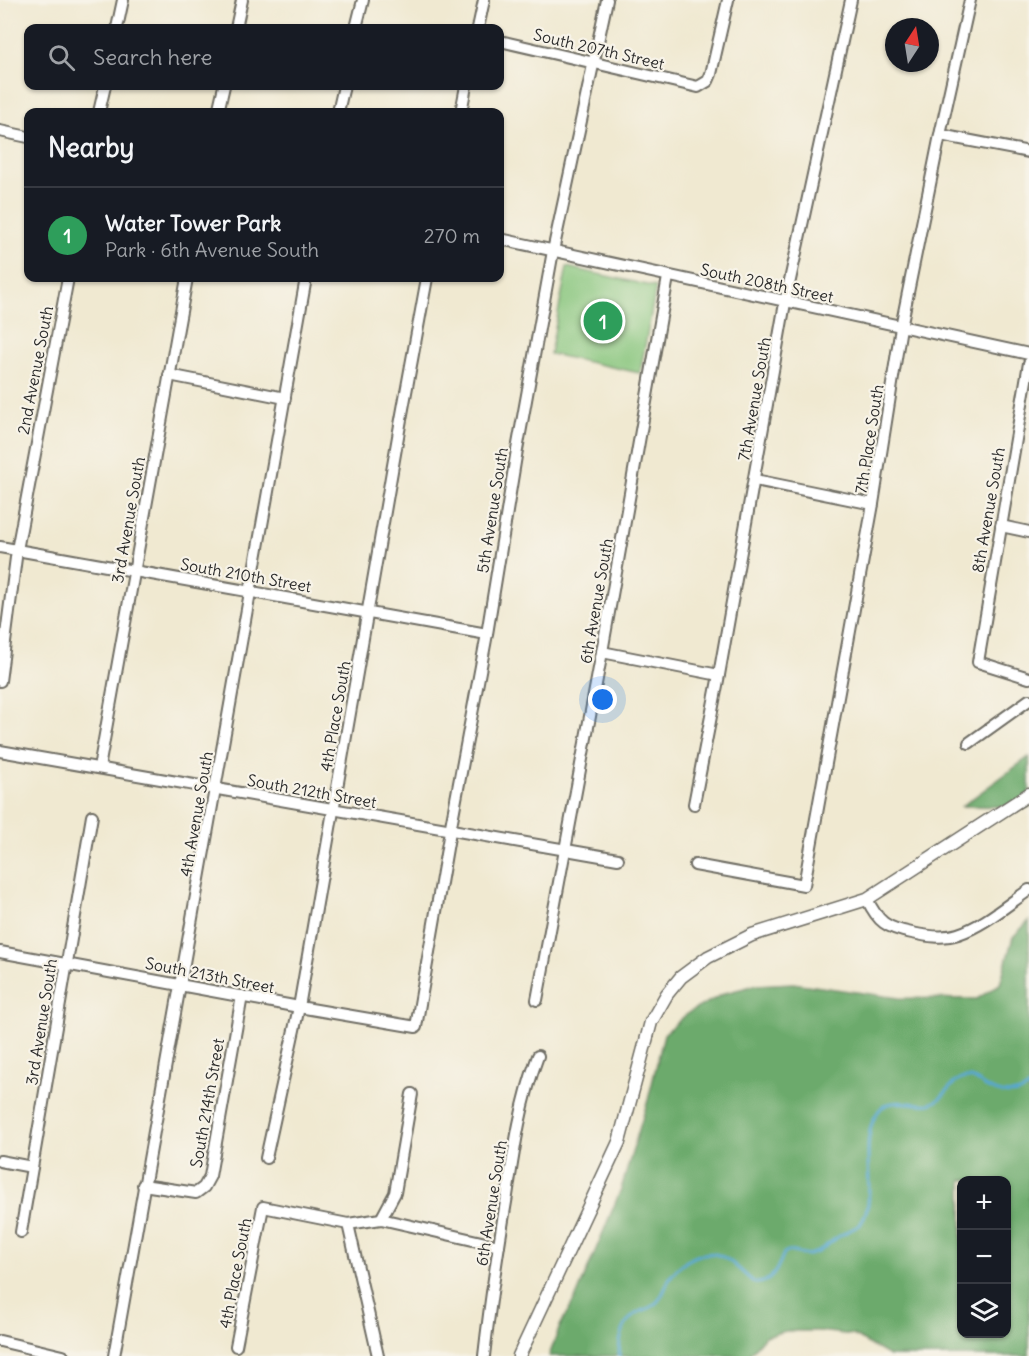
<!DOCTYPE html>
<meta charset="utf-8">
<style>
:root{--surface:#171b24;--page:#20242c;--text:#f1f3f6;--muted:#9ea1a6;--line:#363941;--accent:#1a73e8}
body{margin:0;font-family:Delius,sans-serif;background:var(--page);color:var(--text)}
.controls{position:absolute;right:18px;bottom:18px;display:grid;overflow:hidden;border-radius:12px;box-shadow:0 2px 4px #0004}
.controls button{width:54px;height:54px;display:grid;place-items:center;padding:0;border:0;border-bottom:2px solid var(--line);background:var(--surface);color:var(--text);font:30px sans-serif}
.compass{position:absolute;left:885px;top:18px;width:54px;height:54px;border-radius:50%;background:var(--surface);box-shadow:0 2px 4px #0004;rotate:12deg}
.you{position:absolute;left:603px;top:700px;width:21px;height:21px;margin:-15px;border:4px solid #fff;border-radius:50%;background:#1a73e8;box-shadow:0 0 0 9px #1a73e833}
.badge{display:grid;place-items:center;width:39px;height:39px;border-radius:50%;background:var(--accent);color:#fff;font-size:20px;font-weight:700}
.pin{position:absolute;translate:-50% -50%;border:3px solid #fff;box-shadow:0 2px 6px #0006}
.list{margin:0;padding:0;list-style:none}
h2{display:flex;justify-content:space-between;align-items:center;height:78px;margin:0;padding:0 24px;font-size:26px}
h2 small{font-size:20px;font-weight:400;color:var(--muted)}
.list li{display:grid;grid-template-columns:39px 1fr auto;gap:18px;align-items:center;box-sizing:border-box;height:96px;padding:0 24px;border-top:2px solid var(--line)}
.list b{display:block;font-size:22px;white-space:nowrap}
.list p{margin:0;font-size:20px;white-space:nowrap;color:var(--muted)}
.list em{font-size:20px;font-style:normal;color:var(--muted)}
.icon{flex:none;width:33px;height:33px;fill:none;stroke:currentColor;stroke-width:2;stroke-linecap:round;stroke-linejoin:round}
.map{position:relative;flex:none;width:1029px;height:1356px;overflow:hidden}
.search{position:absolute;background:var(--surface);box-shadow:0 2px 4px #0004;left:24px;top:24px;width:480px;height:66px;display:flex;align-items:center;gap:15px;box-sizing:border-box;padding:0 21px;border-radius:12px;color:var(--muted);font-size:22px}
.panel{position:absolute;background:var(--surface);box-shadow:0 2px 4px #0004;left:24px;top:108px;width:480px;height:174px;border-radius:12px}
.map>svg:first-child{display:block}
</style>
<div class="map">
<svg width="1029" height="1356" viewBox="0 0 1029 1356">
<rect width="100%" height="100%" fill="#f7f3e8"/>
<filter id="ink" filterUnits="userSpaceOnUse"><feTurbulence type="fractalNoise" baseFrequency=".0167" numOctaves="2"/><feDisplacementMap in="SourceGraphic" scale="12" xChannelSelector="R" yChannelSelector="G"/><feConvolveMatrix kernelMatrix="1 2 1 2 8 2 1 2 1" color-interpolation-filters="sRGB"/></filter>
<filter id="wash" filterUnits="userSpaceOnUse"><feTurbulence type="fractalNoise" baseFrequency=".008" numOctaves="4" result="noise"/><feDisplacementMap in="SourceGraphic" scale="24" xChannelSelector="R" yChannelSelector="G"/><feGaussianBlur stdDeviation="1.35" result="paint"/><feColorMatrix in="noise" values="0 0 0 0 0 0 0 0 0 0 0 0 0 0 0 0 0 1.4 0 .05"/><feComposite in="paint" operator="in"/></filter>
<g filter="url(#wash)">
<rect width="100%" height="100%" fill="#f0e9d1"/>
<path fill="#86c57c" stroke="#587854" stroke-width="1.5" d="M 567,267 L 656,287 L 640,373 L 550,354 Z"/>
<g fill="#6caa6c" stroke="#4c6a4c" stroke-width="1.5" fill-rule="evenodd">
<path d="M 1029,757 L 1029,807 L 962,806 Z"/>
<path d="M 1029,921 L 1029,1356 L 889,1356 L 853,1335 L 818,1331 L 786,1331 L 765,1336 L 748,1356 L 549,1356 L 560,1326 L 577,1295 L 621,1189 L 648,1100 L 664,1034 L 688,1013 L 725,993 L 756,985 L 793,983 L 899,998 L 977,999 L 1000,984 L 1013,937 ZM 962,1180 L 1006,1180 L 1006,1334 L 962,1334 Z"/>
</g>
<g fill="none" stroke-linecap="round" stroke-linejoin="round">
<path stroke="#57a7d1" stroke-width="3" d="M 619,1356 C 619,1340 623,1320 639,1312 C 645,1309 650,1309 655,1304 C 664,1297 665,1285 671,1276 C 682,1261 704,1247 723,1257 C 735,1263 744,1275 755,1283 C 773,1284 778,1267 784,1253 L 788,1251 L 808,1255 L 818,1252 L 839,1236 L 860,1225 C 864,1218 867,1211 868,1203 C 872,1176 861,1137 877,1113 C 888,1095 913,1106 929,1104 C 947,1101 949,1076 970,1078 C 977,1079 980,1084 986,1087 C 1000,1095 1016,1097 1029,1087"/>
</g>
</g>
<g filter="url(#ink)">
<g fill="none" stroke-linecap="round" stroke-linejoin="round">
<defs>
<g id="minor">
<path d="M 117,28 L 123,0"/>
<path d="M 236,28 L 242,0"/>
<path d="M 356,28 L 363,0"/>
<path d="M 478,28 L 484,0"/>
<path d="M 500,41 L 698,87 L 708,81 L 711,74 L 728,0"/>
<path d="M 99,112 L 105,86"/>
<path d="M 218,112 L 224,86"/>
<path d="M 338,112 L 344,86"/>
<path d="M 461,112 L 466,86"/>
<path d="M 0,131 L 28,137"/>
<path d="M 940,135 L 1029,152"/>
<path d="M 500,239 L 1029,354"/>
<path d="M 1029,363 L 978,662 L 1029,678"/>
<path d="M 169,375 L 285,398"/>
<path d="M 755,480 L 873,504"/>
<path d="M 1001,526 L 1029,532"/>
<path d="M 0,547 L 487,634"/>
<path d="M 602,652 L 719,675"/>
<path d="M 0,681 L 17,550 L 68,278"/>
<path d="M 969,743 L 1029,700"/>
<path d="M 0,751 L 618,859"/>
<path d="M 99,768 L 187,278"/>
<path d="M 694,804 L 719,675 L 785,303 L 851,0"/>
<path d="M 695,865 L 804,885 L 873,504 L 901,327 L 940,135 L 970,0"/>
<path d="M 867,899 C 878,922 886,928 912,933 C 926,936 943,939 958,934 C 983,926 1007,905 1029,890"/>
<path d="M 0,952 L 299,1007 L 416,1027 L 450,831 L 487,634 L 517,450 L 553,251 L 607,0"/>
<path d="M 537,1000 L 602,652 L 668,277"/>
<path d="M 266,1158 L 299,1007 L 400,425 L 427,278"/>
<path d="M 0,1161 L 32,1167"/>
<path d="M 143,1185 L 196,1193 L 204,1187 L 210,1176 L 242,996"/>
<path d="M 381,1219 L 395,1193 L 412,1094"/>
<path d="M 348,1224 L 378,1356"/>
<path d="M 21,1232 L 92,816"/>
<path d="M 0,1341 L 63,1356"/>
<path d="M 236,1346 L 263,1207 L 348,1224 L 381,1219 L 499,1246"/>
<path d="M 114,1356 L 306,278"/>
<path d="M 484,1356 C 490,1302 498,1249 507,1196 C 514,1149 521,1101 538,1056"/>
</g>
<path id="major" d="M 519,1356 L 619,1142 L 651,1022 L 667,994 L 681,977 L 708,957 L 752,935 L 867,899 L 1029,794"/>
</defs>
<use href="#minor" stroke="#706e65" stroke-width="14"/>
<use href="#major" stroke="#706e65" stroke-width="15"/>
<use href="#minor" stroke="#fff" stroke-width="10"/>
<use href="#major" stroke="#fff" stroke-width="12"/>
</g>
</g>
<g text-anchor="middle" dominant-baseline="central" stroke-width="4.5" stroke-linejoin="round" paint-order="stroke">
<g font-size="16" fill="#2b2b2b" stroke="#f7f3e8">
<text transform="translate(599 49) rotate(13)">South 207th Street</text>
<text transform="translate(767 283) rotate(12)">South 208th Street</text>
<text transform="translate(35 370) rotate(-79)">2nd Avenue South</text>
<text transform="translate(754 399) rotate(-80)">7th Avenue South</text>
<text transform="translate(869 439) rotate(-81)">7th Place South</text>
<text transform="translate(492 510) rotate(-81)">5th Avenue South</text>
<text transform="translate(988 510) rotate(-80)">8th Avenue South</text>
<text transform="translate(128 520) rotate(-80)">3rd Avenue South</text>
<text transform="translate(246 575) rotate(10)">South 210th Street</text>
<text transform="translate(596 601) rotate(-80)">6th Avenue South</text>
<text transform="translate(335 716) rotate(-80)">4th Place South</text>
<text transform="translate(312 791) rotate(10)">South 212th Street</text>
<text transform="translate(196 814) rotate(-80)">4th Avenue South</text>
<text transform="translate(210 975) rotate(11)">South 213th Street</text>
<text transform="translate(41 1022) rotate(-81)">3rd Avenue South</text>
<text transform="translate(207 1103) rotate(-80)">South 214th Street</text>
<text transform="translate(491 1203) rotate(-81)">6th Avenue South</text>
<text transform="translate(235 1273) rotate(-79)">4th Place South</text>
</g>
</g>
</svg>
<div class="controls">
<button>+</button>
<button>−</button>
<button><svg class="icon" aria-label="layers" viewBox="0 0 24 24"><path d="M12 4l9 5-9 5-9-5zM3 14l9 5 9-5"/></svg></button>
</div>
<svg class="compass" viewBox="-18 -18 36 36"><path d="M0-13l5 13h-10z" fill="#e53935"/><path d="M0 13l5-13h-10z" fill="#9ea1a6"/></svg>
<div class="you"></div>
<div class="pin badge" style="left:603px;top:321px;background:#2e9e5b">1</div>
<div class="search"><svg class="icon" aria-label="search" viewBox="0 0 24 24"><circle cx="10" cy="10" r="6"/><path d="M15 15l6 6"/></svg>Search here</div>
<section class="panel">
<h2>Nearby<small></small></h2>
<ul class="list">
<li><span class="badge" style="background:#2e9e5b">1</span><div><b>Water Tower Park</b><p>Park · 6th Avenue South</p></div><em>270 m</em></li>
</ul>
</section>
</div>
